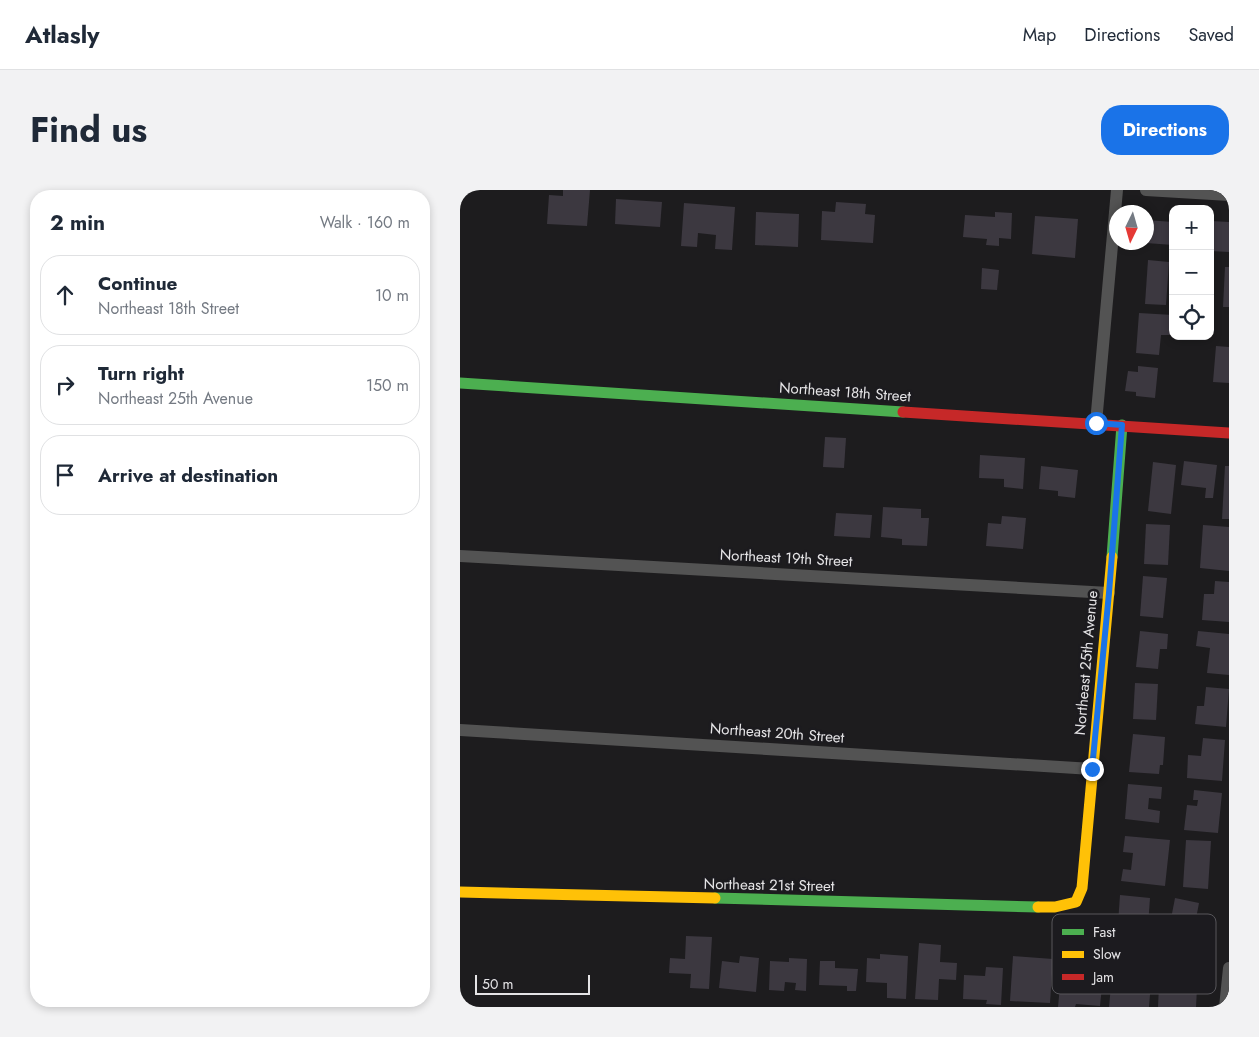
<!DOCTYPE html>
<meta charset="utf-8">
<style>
:root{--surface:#fff;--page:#f2f2f3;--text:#1f2937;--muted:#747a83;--line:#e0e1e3;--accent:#1a73e8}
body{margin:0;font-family:Jost,sans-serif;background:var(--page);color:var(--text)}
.controls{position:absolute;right:15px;top:15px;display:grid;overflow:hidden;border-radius:10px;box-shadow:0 2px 8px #0003}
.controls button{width:45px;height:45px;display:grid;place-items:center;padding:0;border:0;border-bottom:1px solid var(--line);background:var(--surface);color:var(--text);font:25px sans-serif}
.compass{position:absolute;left:649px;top:15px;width:45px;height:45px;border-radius:50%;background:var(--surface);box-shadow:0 2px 8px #0003;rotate:185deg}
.scale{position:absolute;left:15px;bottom:12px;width:115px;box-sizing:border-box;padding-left:5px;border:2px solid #e5e4e6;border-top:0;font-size:14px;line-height:18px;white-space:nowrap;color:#e5e4e6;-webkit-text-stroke:4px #1c1b1f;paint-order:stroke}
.stop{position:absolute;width:15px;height:15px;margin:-11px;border:4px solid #1a73e8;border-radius:50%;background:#fff}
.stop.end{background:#1a73e8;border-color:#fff;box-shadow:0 1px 5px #0008}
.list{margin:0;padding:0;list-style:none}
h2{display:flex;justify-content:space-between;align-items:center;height:65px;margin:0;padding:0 20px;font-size:21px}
h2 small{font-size:16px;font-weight:400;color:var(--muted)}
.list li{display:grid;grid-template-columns:32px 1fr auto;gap:15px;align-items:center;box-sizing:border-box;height:80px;margin:0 10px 10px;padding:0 10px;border:1px solid var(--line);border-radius:20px}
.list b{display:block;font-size:19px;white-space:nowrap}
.list p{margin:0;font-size:16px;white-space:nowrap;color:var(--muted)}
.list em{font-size:16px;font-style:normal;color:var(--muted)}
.icon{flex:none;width:28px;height:28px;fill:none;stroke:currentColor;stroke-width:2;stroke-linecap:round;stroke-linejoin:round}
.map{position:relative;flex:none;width:769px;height:817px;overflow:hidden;border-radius:20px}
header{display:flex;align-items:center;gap:30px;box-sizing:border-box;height:70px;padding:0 25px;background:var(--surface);border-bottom:1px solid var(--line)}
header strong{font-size:24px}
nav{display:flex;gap:28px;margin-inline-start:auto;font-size:18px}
.intro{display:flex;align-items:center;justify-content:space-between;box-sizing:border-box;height:120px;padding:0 30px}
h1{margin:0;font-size:35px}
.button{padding:12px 22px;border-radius:20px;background:var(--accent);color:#fff;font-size:18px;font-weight:700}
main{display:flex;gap:30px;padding:0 30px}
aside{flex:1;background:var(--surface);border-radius:20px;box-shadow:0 2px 8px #0003}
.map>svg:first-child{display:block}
</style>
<header>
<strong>Atlasly</strong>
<nav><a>Map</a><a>Directions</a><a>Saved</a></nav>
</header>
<div class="intro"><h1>Find us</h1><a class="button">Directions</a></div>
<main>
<aside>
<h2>2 min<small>Walk · 160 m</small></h2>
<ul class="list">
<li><svg class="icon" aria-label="ahead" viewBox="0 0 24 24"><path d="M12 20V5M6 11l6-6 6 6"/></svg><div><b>Continue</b><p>Northeast 18th Street</p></div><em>10 m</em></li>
<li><svg class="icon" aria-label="right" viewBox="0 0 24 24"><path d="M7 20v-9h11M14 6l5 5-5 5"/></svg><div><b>Turn right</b><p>Northeast 25th Avenue</p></div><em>150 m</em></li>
<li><svg class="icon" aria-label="arrive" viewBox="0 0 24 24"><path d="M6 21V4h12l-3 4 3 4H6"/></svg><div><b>Arrive at destination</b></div></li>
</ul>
</aside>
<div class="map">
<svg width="769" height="817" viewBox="0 0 769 817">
<rect width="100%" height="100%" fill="#1d1c1e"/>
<g fill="#3c3840">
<path d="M 103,0 L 130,0 L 127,36 L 87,34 L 89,5 L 103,6 Z"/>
<path d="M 156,9 L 202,12 L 200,37 L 155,34 Z"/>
<path d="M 376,12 L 406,14 L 405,24 L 415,25 L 413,53 L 361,50 L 362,21 L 375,22 Z"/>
<path d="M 224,13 L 275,17 L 272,60 L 255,59 L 256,45 L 238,43 L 237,57 L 221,56 Z"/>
<path d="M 296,22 L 339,24 L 338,57 L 295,55 Z"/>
<path d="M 535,22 L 552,23 L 551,49 L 539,48 L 539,56 L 526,55 L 527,49 L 503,47 L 505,25 L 535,27 Z"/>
<path d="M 575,26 L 618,29 L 615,68 L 572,64 Z"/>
<path d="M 686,30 L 713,32 L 713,55 L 686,53 Z"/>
<path d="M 751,31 L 769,32 L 769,62 L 750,61 Z"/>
<path d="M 688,70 L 709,72 L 706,115 L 685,114 Z"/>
<path d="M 765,77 L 769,77 L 769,117 L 763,117 Z"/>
<path d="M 522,78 L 539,80 L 537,100 L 521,99 Z"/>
<path d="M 679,123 L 713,125 L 711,145 L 701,145 L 699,165 L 676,163 Z"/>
<path d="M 756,156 L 769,157 L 769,193 L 753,192 Z"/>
<path d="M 678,176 L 698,178 L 695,208 L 676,206 L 676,202 L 665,201 L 668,181 L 678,182 Z"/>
<path d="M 365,247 L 386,248 L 384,278 L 363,277 Z"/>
<path d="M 520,265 L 565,268 L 563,299 L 544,297 L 544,289 L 519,288 Z"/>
<path d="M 724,271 L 757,275 L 753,308 L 745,308 L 746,298 L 721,295 Z"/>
<path d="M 693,272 L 716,275 L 711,324 L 688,321 Z"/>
<path d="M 581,276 L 618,280 L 615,308 L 598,306 L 598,301 L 579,299 Z"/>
<path d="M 765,276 L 769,276 L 769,329 L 762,329 Z"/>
<path d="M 423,317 L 461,319 L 461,328 L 469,328 L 467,356 L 442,355 L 442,349 L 421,347 Z"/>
<path d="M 376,323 L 412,325 L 410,348 L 374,346 Z"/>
<path d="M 542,326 L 566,328 L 563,359 L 526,356 L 528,333 L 541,334 Z"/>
<path d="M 686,334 L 710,335 L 708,375 L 684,374 Z"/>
<path d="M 743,335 L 769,337 L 769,381 L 740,378 Z"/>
<path d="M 683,386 L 707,388 L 703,428 L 680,426 Z"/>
<path d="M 755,391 L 769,392 L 769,432 L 742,430 L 744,404 L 754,404 Z"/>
<path d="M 680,441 L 708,444 L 707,459 L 700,459 L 698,479 L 676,477 Z"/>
<path d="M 738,441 L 769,444 L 769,485 L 747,483 L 750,458 L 736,456 Z"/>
<path d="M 675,493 L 698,494 L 696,530 L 673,529 Z"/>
<path d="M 746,497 L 769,499 L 766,537 L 735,534 L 737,516 L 744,516 Z"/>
<path d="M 673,544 L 705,547 L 703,575 L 700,575 L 699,584 L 669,582 Z"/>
<path d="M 743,548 L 765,550 L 762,591 L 727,588 L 728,565 L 741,566 Z"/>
<path d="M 668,594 L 702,597 L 701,609 L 689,608 L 688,619 L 700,621 L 699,633 L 665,629 Z"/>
<path d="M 734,600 L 762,603 L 758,643 L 724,640 L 727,615 L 737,616 L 738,610 L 733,610 Z"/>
<path d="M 665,646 L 710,650 L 705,696 L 661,691 L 663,679 L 671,680 L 673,663 L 663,662 Z"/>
<path d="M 726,650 L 751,651 L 748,699 L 723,697 Z"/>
<path d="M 660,705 L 690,708 L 687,750 L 657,748 Z"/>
<path d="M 715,708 L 739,713 L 730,760 L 706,755 Z"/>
<path d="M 226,746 L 252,747 L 249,799 L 230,798 L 231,784 L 209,783 L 210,768 L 225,769 Z"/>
<path d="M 459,753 L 481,755 L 480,772 L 497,773 L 496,790 L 479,789 L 478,810 L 455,809 Z"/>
<path d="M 603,763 L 645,767 L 640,816 L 616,814 L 615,817 L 598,817 Z"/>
<path d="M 420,764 L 448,766 L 446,809 L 427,808 L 427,793 L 406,792 L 407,768 L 420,769 Z"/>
<path d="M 280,766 L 299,768 L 296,802 L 259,798 L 262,771 L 279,773 Z"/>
<path d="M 553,766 L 593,769 L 590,813 L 550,811 Z"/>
<path d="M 329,768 L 347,769 L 346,801 L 335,800 L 336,793 L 325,792 L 324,801 L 309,800 L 310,771 L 329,772 Z"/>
<path d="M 360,771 L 375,771 L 375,778 L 398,779 L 396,801 L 387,801 L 387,796 L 359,795 Z"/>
<path d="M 526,777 L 543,778 L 541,815 L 526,814 L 527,810 L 503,809 L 504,785 L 525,786 Z"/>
<path d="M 652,785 L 668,786 L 668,791 L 691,792 L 689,817 L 649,817 Z"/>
<path d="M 699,795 L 737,798 L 736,817 L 698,817 Z"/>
</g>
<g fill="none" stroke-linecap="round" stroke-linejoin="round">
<g stroke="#535353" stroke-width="12">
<path d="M 686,0 L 769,5"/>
<path d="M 636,233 L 657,0"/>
<path d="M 0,366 L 649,403"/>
<path d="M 0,540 L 632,579"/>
<path d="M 765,817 L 769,778"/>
</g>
<g stroke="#4caf50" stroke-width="11">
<path d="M 0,193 L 443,222"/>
<path d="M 652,367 L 662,235"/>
<path d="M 255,708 L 578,717"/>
</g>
<g stroke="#ffc107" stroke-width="11">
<path d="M 0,702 L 255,708"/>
<path d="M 578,717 L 595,717 L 616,712 L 622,698 L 652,367"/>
</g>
<path stroke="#c62828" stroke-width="11" d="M 443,222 L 769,243"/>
</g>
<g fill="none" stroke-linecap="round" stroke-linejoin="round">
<path stroke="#1a73e8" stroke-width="6" d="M 632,579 L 649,403 L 662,235 L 636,233"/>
</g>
<g text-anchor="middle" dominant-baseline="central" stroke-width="5" stroke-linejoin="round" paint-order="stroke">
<g font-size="15" fill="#e5e4e6" stroke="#1c1b1f">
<text transform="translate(385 202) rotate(4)">Northeast 18th Street</text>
<text transform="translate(326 368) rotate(3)">Northeast 19th Street</text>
<text transform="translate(626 473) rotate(-85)">Northeast 25th Avenue</text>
<text transform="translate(317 543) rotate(4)">Northeast 20th Street</text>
<text transform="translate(309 695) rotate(1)">Northeast 21st Street</text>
</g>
</g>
<rect x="592" y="724" width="164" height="80" rx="8" fill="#1c1b1f" stroke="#58575b" stroke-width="1"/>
<rect x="602" y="739" width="22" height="6" fill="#4caf50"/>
<rect x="602" y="761" width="22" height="7" fill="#ffc107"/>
<rect x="602" y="784" width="22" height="6" fill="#c62828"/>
<g font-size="14" fill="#e5e4e6">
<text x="633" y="747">Fast</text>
<text x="633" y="769">Slow</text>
<text x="633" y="792">Jam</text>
</g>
</svg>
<div class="controls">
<button>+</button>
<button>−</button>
<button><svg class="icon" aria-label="locate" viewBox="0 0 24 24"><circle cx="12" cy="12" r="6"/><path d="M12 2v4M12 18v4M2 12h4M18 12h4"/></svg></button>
</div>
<svg class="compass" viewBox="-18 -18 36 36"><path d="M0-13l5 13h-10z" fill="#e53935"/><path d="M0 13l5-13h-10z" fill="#747a83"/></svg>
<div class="scale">50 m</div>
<div class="stop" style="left:636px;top:233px"></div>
<div class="stop end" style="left:632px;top:579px"></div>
</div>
</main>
